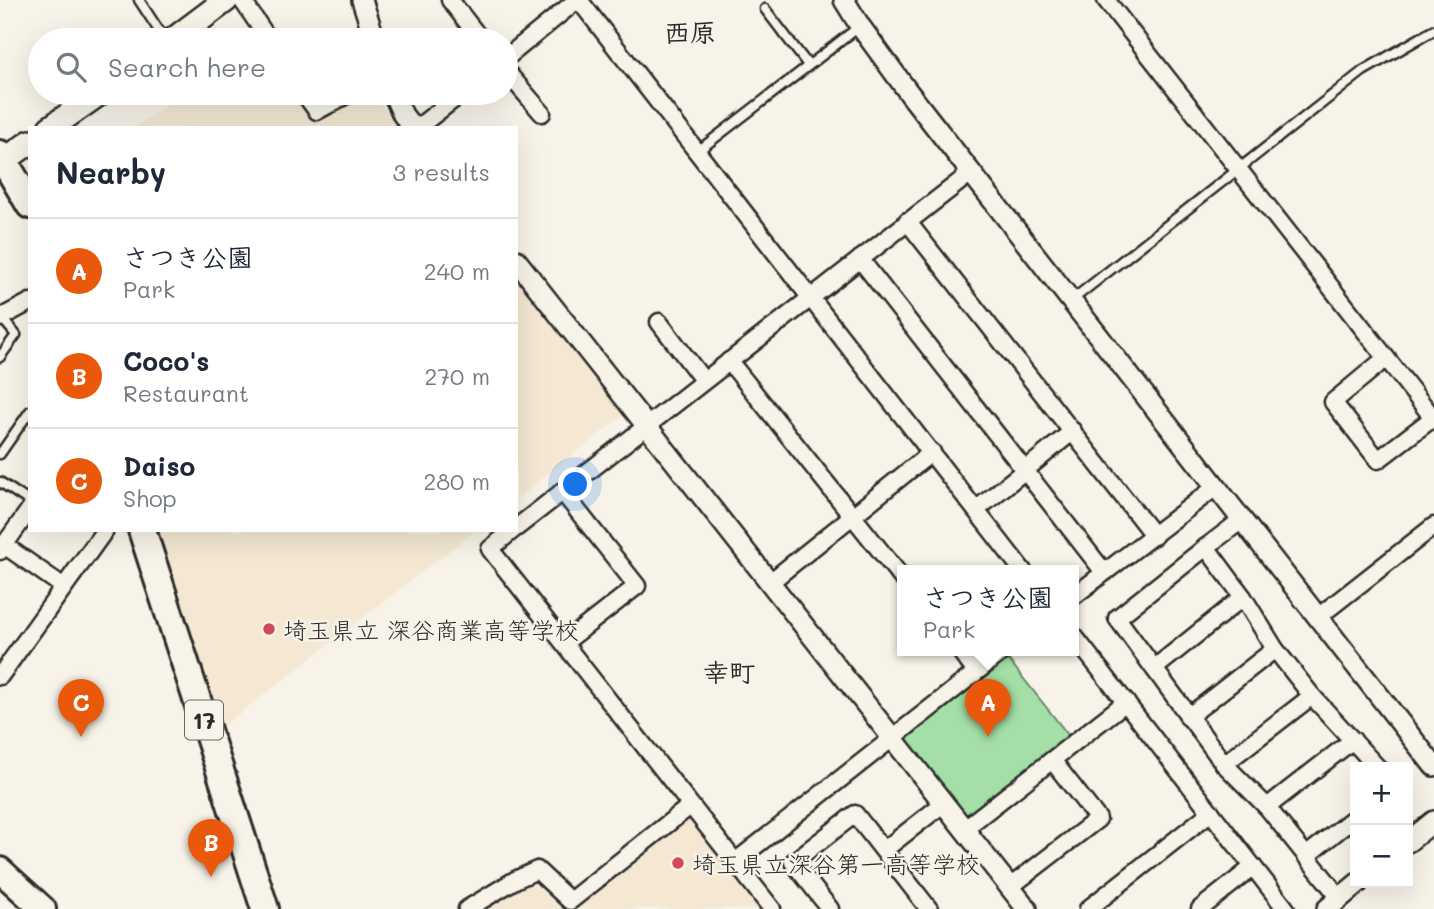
<!DOCTYPE html>
<meta charset="utf-8">
<style>
:root{--surface:#fff;--page:#f6f6f7;--text:#1f2937;--muted:#747a83;--line:#e0e1e3;--accent:#ea580c}
body{margin:0;font-family:Mali,"Klee One",sans-serif;background:var(--page);color:var(--text)}
.controls{position:absolute;right:21px;bottom:21px;display:grid;overflow:hidden;border-radius:0px;box-shadow:0 7px 28px #0002}
.controls button{width:63px;height:63px;display:grid;place-items:center;padding:0;border:0;border-bottom:2px solid var(--line);background:var(--surface);color:var(--text);font:35px sans-serif}
.you{position:absolute;left:576px;top:485px;width:24px;height:24px;margin:-18px;border:5px solid #fff;border-radius:50%;background:#1a73e8;box-shadow:0 0 0 10px #1a73e833}
.badge{display:grid;place-items:center;width:46px;height:46px;border-radius:50%;background:var(--accent);color:#fff;font-size:23px;font-weight:700}
.pin{position:absolute;translate:-50% -58px;filter:drop-shadow(0 2px 4px #0008)}
.pin::after{content:'';position:absolute;top:37px;width:24px;height:21px;background:inherit;clip-path:polygon(0 0,100% 0,50% 100%)}
.popup{position:absolute;left:897px;top:565px;width:182px;height:91px;box-sizing:border-box;display:grid;place-content:center;border-radius:0px;background:var(--surface);filter:drop-shadow(0 2px 5px #0005);font-size:23px;white-space:nowrap;color:var(--muted)}
.popup b{font-size:26px;color:var(--text)}
.popup::after{content:'';position:absolute;left:50%;top:100%;margin-left:-14px;border:14px solid transparent;border-top-color:var(--surface)}
.list{margin:0;padding:0;list-style:none}
h2{display:flex;justify-content:space-between;align-items:center;height:91px;margin:0;padding:0 28px;font-size:30px}
h2 small{font-size:23px;font-weight:400;color:var(--muted)}
.list li{display:grid;grid-template-columns:46px 1fr auto;gap:21px;align-items:center;box-sizing:border-box;height:105px;padding:0 28px;border-top:2px solid var(--line)}
.list b{display:block;font-size:26px;white-space:nowrap}
.list p{margin:0;font-size:23px;white-space:nowrap;color:var(--muted)}
.list em{font-size:23px;font-style:normal;color:var(--muted)}
.icon{flex:none;width:38px;height:38px;fill:none;stroke:currentColor;stroke-width:2;stroke-linecap:round;stroke-linejoin:round}
.map{position:relative;flex:none;width:1434px;height:909px;overflow:hidden}
.search{position:absolute;background:var(--surface);box-shadow:0 7px 28px #0002;left:28px;top:28px;width:490px;height:77px;display:flex;align-items:center;gap:18px;box-sizing:border-box;padding:0 24px;border-radius:38px;color:var(--muted);font-size:26px}
.panel{position:absolute;background:var(--surface);box-shadow:0 7px 28px #0002;left:28px;top:126px;width:490px;height:406px;border-radius:0px}
.map>svg:first-child{display:block}
</style>
<div class="map">
<svg width="1434" height="909" viewBox="0 0 1434 909">
<rect width="100%" height="100%" fill="#f7f3e8"/>
<filter id="ink" filterUnits="userSpaceOnUse"><feTurbulence type="fractalNoise" baseFrequency=".0143" numOctaves="2"/><feDisplacementMap in="SourceGraphic" scale="14" xChannelSelector="R" yChannelSelector="G"/><feConvolveMatrix kernelMatrix="1 2 1 2 8 2 1 2 1" color-interpolation-filters="sRGB"/></filter>
<g filter="url(#ink)">
<g fill="#f4e8d3">
<path d="M 183,93 L 299,93 L 316,119 L 361,93 L 372,93 L 400,128 L 134,128 Z"/>
<path d="M 516,276 L 625,414 L 516,499 Z"/>
<path d="M 157,530 L 476,530 L 221,728 Z"/>
<path d="M 686,816 L 692,817 L 764,909 L 571,909 Z"/>
<path d="M 527,881 L 541,881 L 569,909 L 480,909 Z"/>
</g>
<path fill="#a3dfa6" stroke="#678568" stroke-width="2" d="M 1008,659 L 1069,736 L 967,816 L 962,815 L 906,745 L 907,737 Z"/>
<g fill="none" stroke-linecap="round" stroke-linejoin="round">
<defs>
<g id="service">
<path d="M 139,0 L 165,40"/>
<path d="M 765,9 L 808,65"/>
<path d="M 698,151 L 860,26"/>
<path d="M 1072,300 L 1363,71 L 1434,30"/>
<path d="M 0,357 L 16,335 L 1,317"/>
<path d="M 0,454 L 30,411"/>
<path d="M 0,482 L 30,502"/>
</g>
<g id="minor">
<path d="M 242,0 L 269,40"/>
<path d="M 450,0 L 481,40"/>
<path d="M 579,0 L 1023,571"/>
<path d="M 1106,0 L 1434,419"/>
<path d="M 506,58 L 577,0"/>
<path d="M 506,71 L 542,113"/>
<path d="M 304,93 L 317,111 L 350,93"/>
<path d="M 417,128 L 462,93"/>
<path d="M 907,221 L 1154,536"/>
<path d="M 860,259 L 1104,572"/>
<path d="M 0,318 L 30,302"/>
<path d="M 659,322 L 703,380"/>
<path d="M 1386,358 L 1333,402 L 1378,460 L 1433,418"/>
<path d="M 729,361 L 902,578"/>
<path d="M 562,491 L 637,586 L 564,643"/>
<path d="M 976,510 L 1073,431"/>
<path d="M 516,528 L 972,172"/>
<path d="M 513,530 L 490,549 L 772,909"/>
<path d="M 4,545 L 64,587"/>
<path d="M 1206,547 L 1243,519"/>
<path d="M 0,551 L 30,509"/>
<path d="M 769,583 L 932,452"/>
<path d="M 1074,596 L 1217,486"/>
<path d="M 1318,617 L 1434,526"/>
<path d="M 1074,636 L 1286,909"/>
<path d="M 960,651 L 976,672"/>
<path d="M 1156,667 L 1243,597"/>
<path d="M 0,676 L 105,530"/>
<path d="M 1188,717 L 1275,649"/>
<path d="M 1224,764 L 1312,696"/>
<path d="M 1267,807 L 1353,740"/>
<path d="M 964,829 L 1126,702"/>
<path d="M 884,850 L 944,803"/>
<path d="M 1306,856 L 1355,817"/>
<path d="M 735,862 L 1003,651"/>
<path d="M 1010,887 L 1098,819 L 1052,760"/>
<path d="M 1340,898 L 1267,807 L 1224,764 L 1117,618 L 1206,547 L 1243,597 L 1275,649 L 1312,696 L 1377,767"/>
<path d="M 467,909 L 515,880 L 537,870 L 570,901 L 690,806"/>
<path d="M 830,909 L 793,862 L 855,814 L 929,909"/>
<path d="M 1088,909 L 1211,812"/>
<path d="M 1200,909 L 1253,867"/>
</g>
<g id="tertiary">
<path d="M 362,0 L 375,40"/>
<path d="M 844,0 L 860,26 L 909,93 L 1434,766"/>
<path d="M 393,93 L 403,115 L 413,128"/>
<path d="M 516,260 L 1027,909"/>
<path d="M 1408,842 L 1434,821"/>
<path d="M 1327,909 L 1358,883"/>
</g>
<g id="secondary">
<path d="M 173,40 L 226,0"/>
<path d="M 50,128 L 100,93"/>
<path d="M 5,160 L 30,142"/>
</g>
<path id="primary" d="M 0,870 L 43,909"/>
<g id="trunk">
<path d="M 0,154 L 30,205"/>
<path d="M 142,530 L 265,909"/>
</g>
</defs>
<use href="#service" stroke="#2b2b2b" stroke-width="13"/>
<use href="#minor" stroke="#2b2b2b" stroke-width="21"/>
<use href="#tertiary" stroke="#2b2b2b" stroke-width="24"/>
<use href="#secondary" stroke="#2b2b2b" stroke-width="28"/>
<use href="#primary" stroke="#2b2b2b" stroke-width="30"/>
<use href="#trunk" stroke="#2b2b2b" stroke-width="32"/>
<use href="#service" stroke="#f7f3e8" stroke-width="8"/>
<use href="#minor" stroke="#f7f3e8" stroke-width="16"/>
<use href="#tertiary" stroke="#f7f3e8" stroke-width="19"/>
<use href="#secondary" stroke="#f7f3e8" stroke-width="23"/>
<use href="#primary" stroke="#f7f3e8" stroke-width="24"/>
<use href="#trunk" stroke="#f7f3e8" stroke-width="26"/>
</g>
</g>
<g fill="#d1495b" stroke="#f7f3e8" stroke-width="2.5">
<circle cx="269" cy="629" r="7"/>
<circle cx="678" cy="863" r="7"/>
</g>
<g text-anchor="middle" dominant-baseline="central" stroke-width="5" stroke-linejoin="round" paint-order="stroke">
<rect fill="#f7f3e8" stroke="#686764" stroke-width="2" x="185" y="700.5" width="38" height="39" rx="5"/>
<g font-size="23" font-weight="bold" fill="#2b2b2b">
<text x="204" y="720">17</text>
</g>
<g font-size="24" fill="#2b2b2b" stroke="#f7f3e8" text-anchor="start">
<text x="283" y="629">埼玉県立 深谷商業高等学校</text>
<text x="692" y="863">埼玉県立深谷第一高等学校</text>
</g>
<g font-size="26" font-weight="bold" fill="#2b2b2b" stroke="#f7f3e8">
<text x="690" y="32">西原</text>
<text x="729" y="672">幸町</text>
</g>
</g>
</svg>
<div class="controls">
<button>+</button>
<button>−</button>
</div>
<div class="you"></div>
<div class="pin badge" style="left:988px;top:737px">A</div>
<div class="popup"><b>さつき公園</b>Park</div>
<div class="pin badge" style="left:211px;top:877px">B</div>
<div class="pin badge" style="left:81px;top:737px">C</div>
<div class="search"><svg class="icon" aria-label="search" viewBox="0 0 24 24"><circle cx="10" cy="10" r="6"/><path d="M15 15l6 6"/></svg>Search here</div>
<section class="panel">
<h2>Nearby<small>3 results</small></h2>
<ul class="list">
<li><span class="badge">A</span><div><b>さつき公園</b><p>Park</p></div><em>240 m</em></li>
<li><span class="badge">B</span><div><b>Coco's</b><p>Restaurant</p></div><em>270 m</em></li>
<li><span class="badge">C</span><div><b>Daiso</b><p>Shop</p></div><em>280 m</em></li>
</ul>
</section>
</div>
